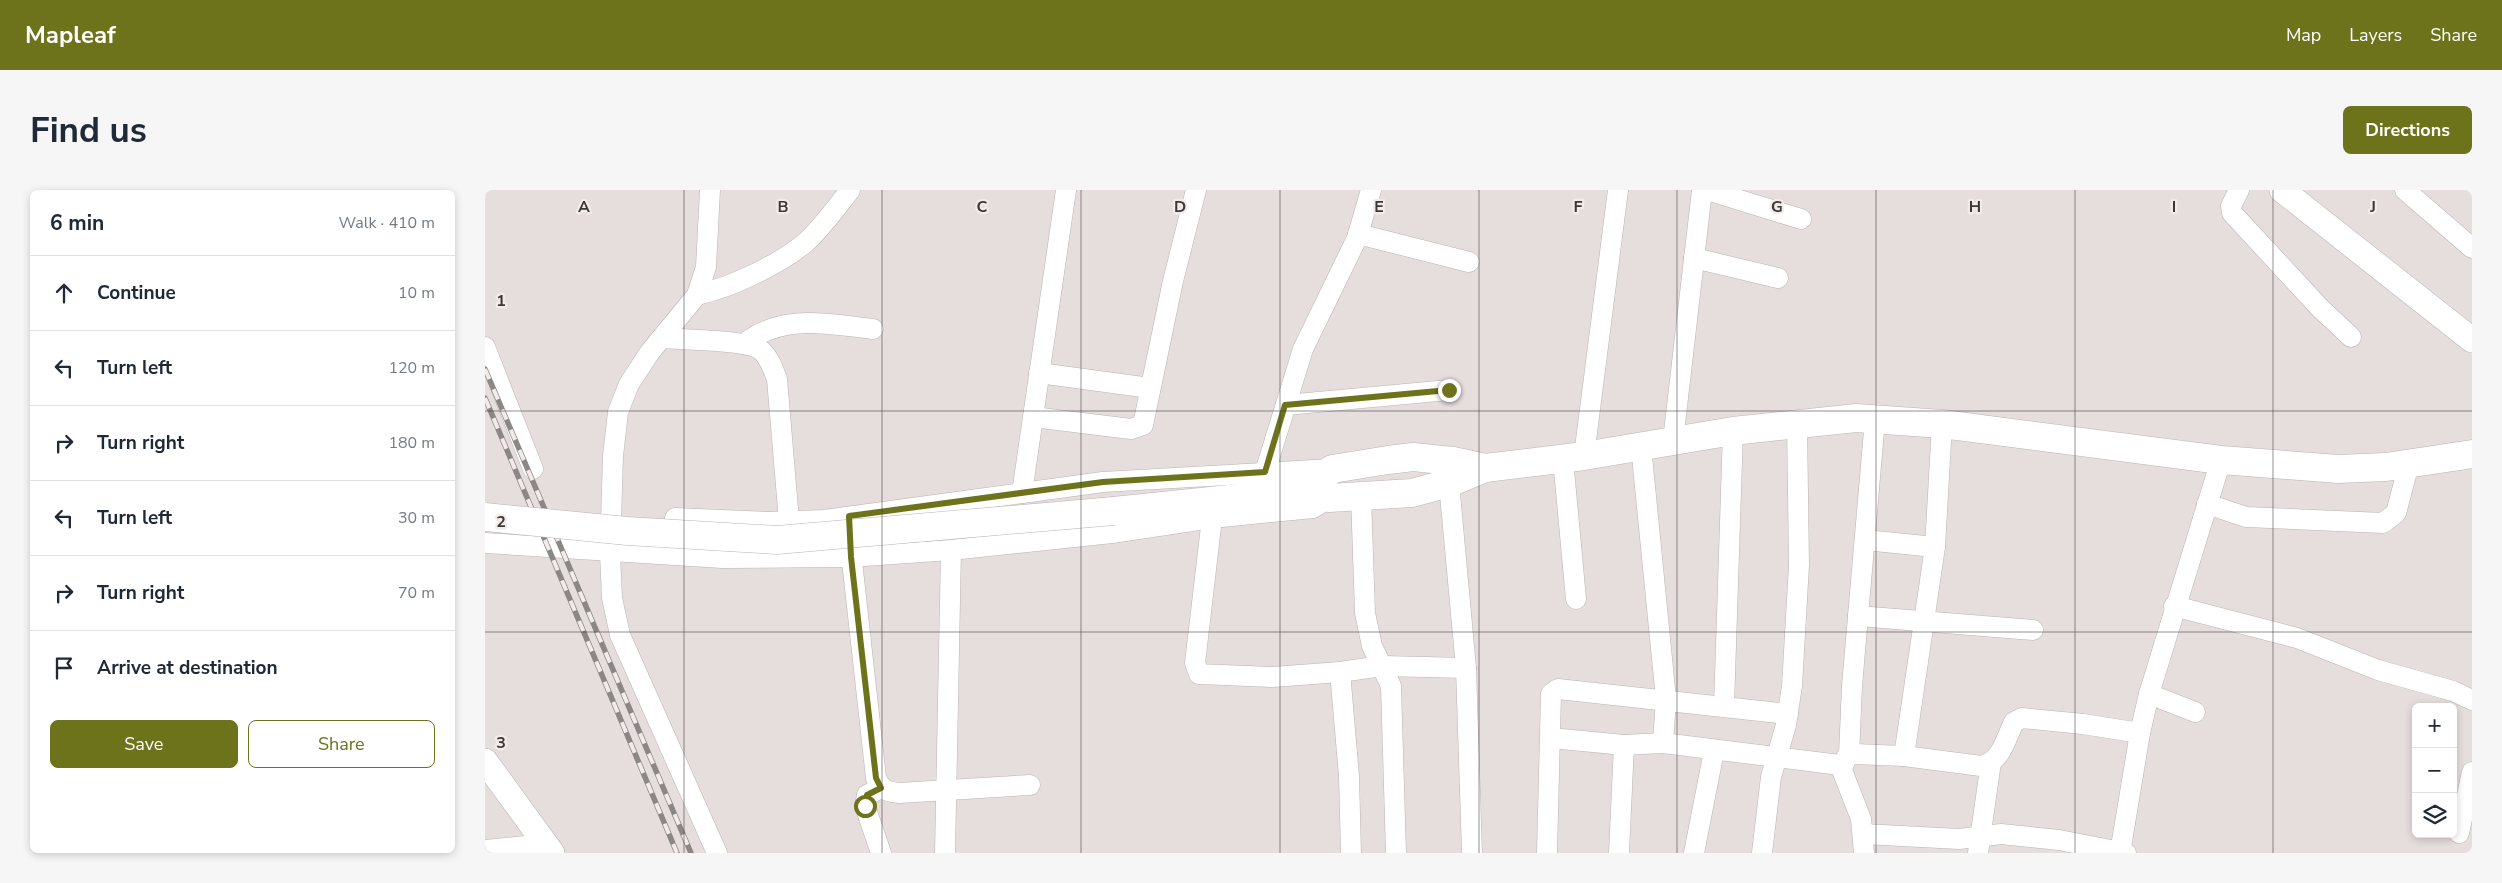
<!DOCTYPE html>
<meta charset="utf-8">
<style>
:root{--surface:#fff;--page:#f6f6f7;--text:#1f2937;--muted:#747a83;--line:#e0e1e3;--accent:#6c731b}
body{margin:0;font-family:"Nunito Sans",sans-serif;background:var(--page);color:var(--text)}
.controls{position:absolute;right:15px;bottom:15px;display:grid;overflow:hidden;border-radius:8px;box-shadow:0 2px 8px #0003}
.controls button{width:45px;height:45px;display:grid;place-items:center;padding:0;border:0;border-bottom:1px solid var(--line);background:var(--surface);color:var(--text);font:25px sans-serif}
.stop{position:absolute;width:15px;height:15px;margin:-11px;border:4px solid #6c731b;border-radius:50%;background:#fff}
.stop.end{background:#6c731b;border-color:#fff;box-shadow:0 1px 5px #0008}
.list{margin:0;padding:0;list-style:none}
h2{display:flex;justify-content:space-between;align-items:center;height:65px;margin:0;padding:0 20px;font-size:21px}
h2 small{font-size:16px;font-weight:400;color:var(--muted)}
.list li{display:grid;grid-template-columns:32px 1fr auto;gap:15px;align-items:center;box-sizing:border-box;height:75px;padding:0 20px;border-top:1px solid var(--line)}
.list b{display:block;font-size:19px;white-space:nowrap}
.list em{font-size:16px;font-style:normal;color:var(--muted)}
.actions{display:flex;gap:10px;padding:15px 20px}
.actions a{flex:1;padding:11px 0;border:1px solid var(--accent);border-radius:8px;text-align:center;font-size:18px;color:var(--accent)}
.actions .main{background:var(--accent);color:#fff}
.icon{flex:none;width:28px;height:28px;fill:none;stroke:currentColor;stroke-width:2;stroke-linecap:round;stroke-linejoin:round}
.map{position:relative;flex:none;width:1987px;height:663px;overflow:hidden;border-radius:8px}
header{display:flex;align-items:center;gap:30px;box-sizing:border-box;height:70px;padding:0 25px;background:var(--accent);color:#fff}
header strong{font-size:24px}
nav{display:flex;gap:28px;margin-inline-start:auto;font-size:18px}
.intro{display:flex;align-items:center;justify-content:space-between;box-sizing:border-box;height:120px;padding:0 30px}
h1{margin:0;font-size:35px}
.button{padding:12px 22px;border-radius:8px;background:var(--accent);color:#fff;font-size:18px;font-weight:700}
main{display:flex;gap:30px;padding:0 30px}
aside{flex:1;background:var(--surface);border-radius:8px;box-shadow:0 2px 8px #0003}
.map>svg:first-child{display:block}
</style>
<header>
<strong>Mapleaf</strong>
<nav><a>Map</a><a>Layers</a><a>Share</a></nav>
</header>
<div class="intro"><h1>Find us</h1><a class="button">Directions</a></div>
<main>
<aside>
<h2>6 min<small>Walk · 410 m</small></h2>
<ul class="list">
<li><svg class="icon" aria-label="ahead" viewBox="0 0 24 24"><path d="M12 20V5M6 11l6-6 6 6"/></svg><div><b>Continue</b></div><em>10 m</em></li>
<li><svg class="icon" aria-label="left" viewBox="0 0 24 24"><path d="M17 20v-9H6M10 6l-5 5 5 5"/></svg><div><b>Turn left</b></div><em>120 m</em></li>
<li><svg class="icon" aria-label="right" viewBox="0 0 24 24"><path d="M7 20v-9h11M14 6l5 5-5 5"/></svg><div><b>Turn right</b></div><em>180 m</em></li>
<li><svg class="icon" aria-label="left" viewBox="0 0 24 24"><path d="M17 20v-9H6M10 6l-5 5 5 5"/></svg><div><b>Turn left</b></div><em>30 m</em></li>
<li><svg class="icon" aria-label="right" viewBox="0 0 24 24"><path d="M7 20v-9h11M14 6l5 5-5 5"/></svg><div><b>Turn right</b></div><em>70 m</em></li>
<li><svg class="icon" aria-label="arrive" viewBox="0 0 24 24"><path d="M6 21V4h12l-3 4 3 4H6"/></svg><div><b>Arrive at destination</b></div></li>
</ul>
<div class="actions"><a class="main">Save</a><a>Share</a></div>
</aside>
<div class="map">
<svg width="1987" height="663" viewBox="0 0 1987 663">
<rect width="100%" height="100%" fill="#e6dddd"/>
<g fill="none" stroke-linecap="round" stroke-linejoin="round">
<defs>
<g id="minor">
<path d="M 225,0 L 221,77 L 212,105 L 165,162 L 144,194 L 133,222 L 128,266 L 125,363 L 127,408 L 135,445 L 232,663"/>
<path d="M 1222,0 L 1316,29"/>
<path d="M 1754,0 L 1746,16 L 1747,23 L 1835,118 L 1866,147"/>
<path d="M 1920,0 L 1987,58"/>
<path d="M 873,44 L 984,72"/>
<path d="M 1209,68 L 1293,88"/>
<path d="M 212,105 C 246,97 292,76 320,53 C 337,38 351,18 365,0"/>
<path d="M 177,148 C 197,150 265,149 277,161 C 285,169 288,179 292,189 L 304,331"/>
<path d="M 259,154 C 297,123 343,134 388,139"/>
<path d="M 0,157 L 48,279"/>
<path d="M 554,183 L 665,198"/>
<path d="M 801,215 L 964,200"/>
<path d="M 548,227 L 646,239 L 658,235 L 688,91 L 711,0"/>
<path d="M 1188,251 L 1217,0"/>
<path d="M 1156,256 L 1181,509 L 1178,553"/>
<path d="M 1099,266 L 1133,0"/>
<path d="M 1078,269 L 1091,409"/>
<path d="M 780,282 L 818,159 L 872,48 L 886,0"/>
<path d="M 964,293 L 981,478 L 987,663"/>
<path d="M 537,303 L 581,0"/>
<path d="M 876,306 L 880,423 L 887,456 L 906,496 L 911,663"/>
<path d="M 1722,314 L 1761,327 L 1898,333 L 1911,323 L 1924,274"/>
<path d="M 190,328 L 283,332 L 339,330 L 618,292 L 847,279"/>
<path d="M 727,328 L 710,473 L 714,484 L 788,487 L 855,482 L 897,476 L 981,478"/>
<path d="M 1380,350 L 1450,357"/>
<path d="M 0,353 L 237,368 L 365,367 L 466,360 L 627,343 L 727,328 L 828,318 L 844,308"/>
<path d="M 365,353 L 391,588 C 396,599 401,602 414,603 L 545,595"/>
<path d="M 1689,416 L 1812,448 L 1893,480 L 1968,501 L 1987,510"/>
<path d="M 1373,426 L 1548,440"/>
<path d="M 855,482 L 864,586 L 866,663"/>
<path d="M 1664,504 L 1710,522"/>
<path d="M 1239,516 L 1248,241"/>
<path d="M 1066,548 L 1139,555 L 1178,553 L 1355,575 L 1359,574 L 1362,566 L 1369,564 L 1419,566 L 1496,576 C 1517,571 1520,550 1529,532 L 1537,528 L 1598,534 L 1655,543"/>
<path d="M 1364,565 L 1367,496 L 1390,229"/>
<path d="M 1419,566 L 1450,357 L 1457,234"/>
<path d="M 1355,575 L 1376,629 L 1379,663"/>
<path d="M 1974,643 L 1987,582"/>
<path d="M 1378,644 L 1474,649 L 1516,644 L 1574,650 L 1641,663"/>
<path d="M 0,660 L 60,654"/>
<path d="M 396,663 L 380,616 L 382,605 L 396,598"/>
<path d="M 460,663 L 466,360"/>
<path d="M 1062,663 L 1066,504 L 1073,499 L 1303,524"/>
<path d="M 1134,663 L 1139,555"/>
<path d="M 1209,663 L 1229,561"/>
<path d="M 1277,663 L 1286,587 L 1301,535 L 1307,496 L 1314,375 L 1312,233"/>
<path d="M 1493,663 L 1506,572"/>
<path d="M 1635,663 L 1655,543 L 1664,504 L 1736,270"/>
</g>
<g id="major">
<path d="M 1797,0 L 1987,150"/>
<path d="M 0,571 L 67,663"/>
</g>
<g id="highway">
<path d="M 822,301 L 847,279 L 903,270 L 928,267 L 968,271 L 1000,278"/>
<path d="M 629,321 L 822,301 L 844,308 L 927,303 L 964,293 L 1000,278 L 1099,266 L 1248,241 L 1371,228 L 1457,234 L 1736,270 L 1853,279 L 1901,277 L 1987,264"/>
</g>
</defs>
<use href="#minor" stroke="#bbb3b3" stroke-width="21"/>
<use href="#major" stroke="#bbb3b3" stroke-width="26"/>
<use href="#highway" stroke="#bbb3b3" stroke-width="29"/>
<use href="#minor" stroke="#fff" stroke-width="20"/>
<use href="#major" stroke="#fff" stroke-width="25"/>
<use href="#highway" stroke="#fff" stroke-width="28"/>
<defs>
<g id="rail">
<path d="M 0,179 L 206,663"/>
<path d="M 0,208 L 192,663"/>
</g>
</defs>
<use href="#rail" stroke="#8c8787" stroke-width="5.5"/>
<use href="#rail" stroke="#f3eaea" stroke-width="4" stroke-dasharray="11" stroke-linecap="butt"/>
<defs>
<path id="highway-bridge" d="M 0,327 L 142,341 L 292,350 L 629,321"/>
</defs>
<use href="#highway-bridge" stroke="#bbb3b3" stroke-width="29" stroke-linecap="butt"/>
<use href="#highway-bridge" stroke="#fff" stroke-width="28"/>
</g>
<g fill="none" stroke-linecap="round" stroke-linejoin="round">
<path stroke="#6c731b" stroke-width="6" d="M 380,616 L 382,605 L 396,598 L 391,588 L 366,367 L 364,326 L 618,292 L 780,282 L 800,215 L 964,200"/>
</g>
<path fill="none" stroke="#3b3838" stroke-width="1" stroke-opacity="0.55" d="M 199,0 L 199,663M 397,0 L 397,663M 596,0 L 596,663M 795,0 L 795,663M 994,0 L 994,663M 1192,0 L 1192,663M 1391,0 L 1391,663M 1590,0 L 1590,663M 1788,0 L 1788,663M 0,221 L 1987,221M 0,442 L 1987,442"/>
<g font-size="16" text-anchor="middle" font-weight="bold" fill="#3b3838" stroke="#f3eaea" stroke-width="4.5" stroke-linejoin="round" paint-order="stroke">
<text x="99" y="22">A</text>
<text x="298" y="22">B</text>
<text x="497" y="22">C</text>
<text x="695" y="22">D</text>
<text x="894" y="22">E</text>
<text x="1093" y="22">F</text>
<text x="1292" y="22">G</text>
<text x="1490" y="22">H</text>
<text x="1689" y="22">I</text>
<text x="1888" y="22">J</text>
<text x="16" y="116">1</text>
<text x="16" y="337">2</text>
<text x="16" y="558">3</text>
</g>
</svg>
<div class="controls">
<button>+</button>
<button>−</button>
<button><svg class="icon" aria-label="layers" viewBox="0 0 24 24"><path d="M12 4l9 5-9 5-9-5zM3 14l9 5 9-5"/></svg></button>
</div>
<div class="stop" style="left:380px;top:616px"></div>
<div class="stop end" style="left:964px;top:200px"></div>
</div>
</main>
